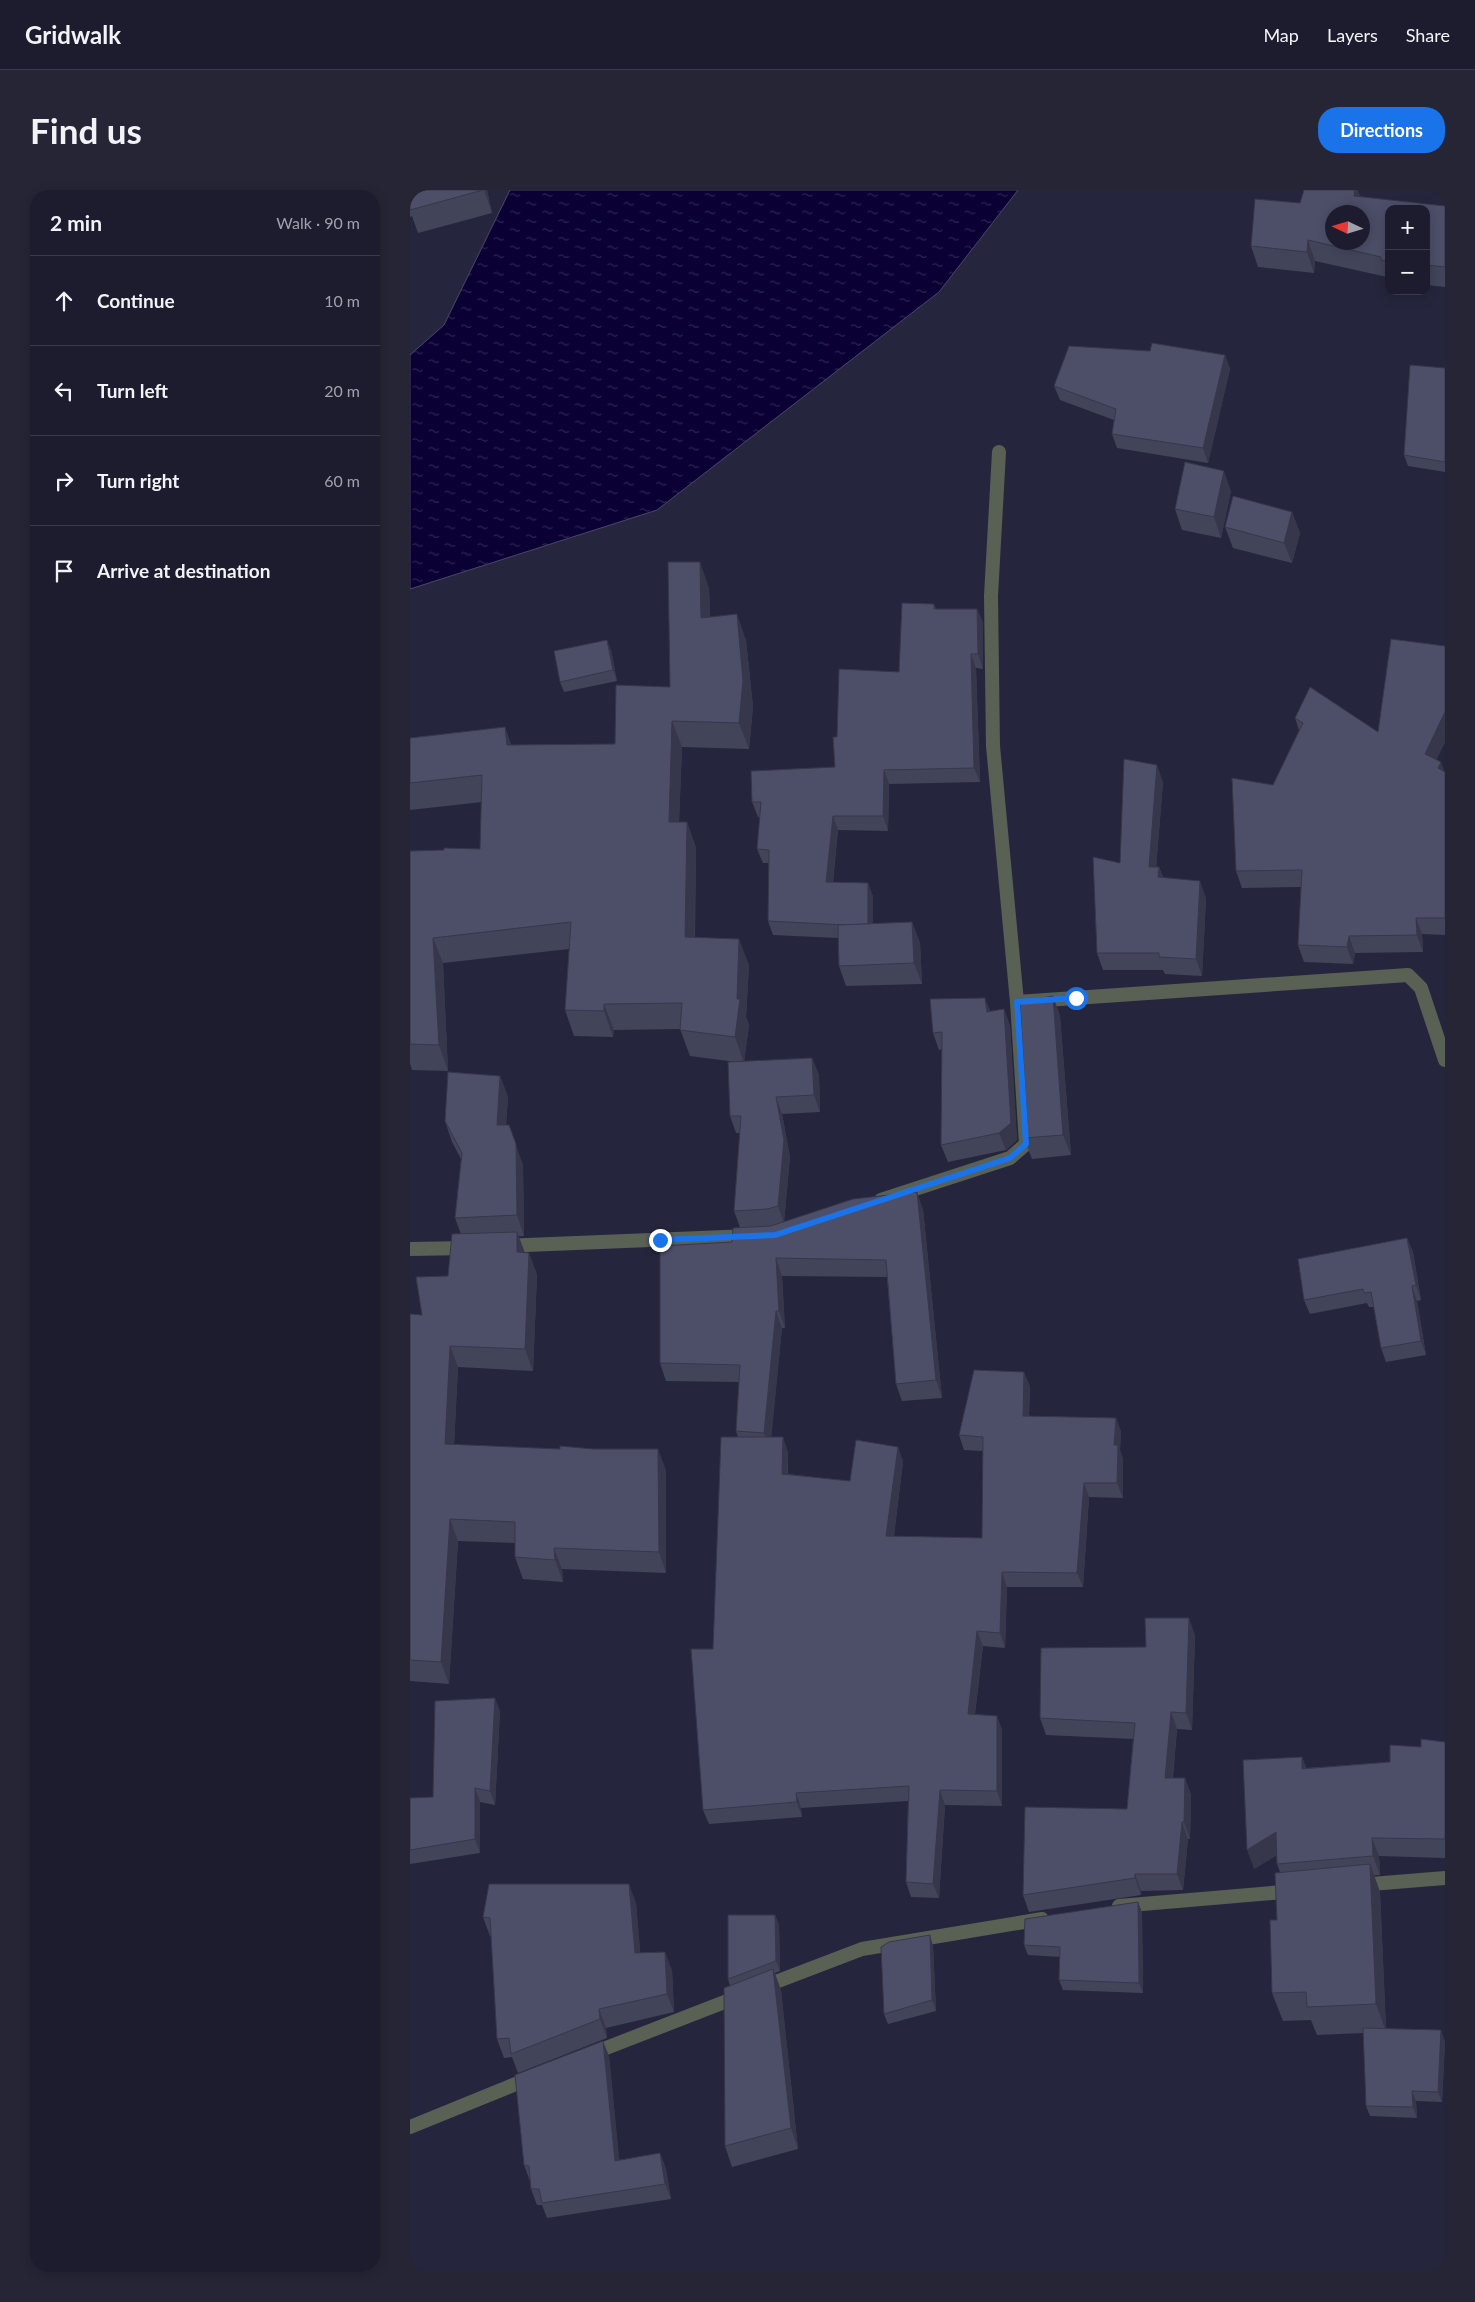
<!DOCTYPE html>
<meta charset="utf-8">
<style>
:root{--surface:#1c1c2e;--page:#252536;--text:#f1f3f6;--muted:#a0a1aa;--line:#3a3a4a;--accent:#1a73e8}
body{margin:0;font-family:Lato,sans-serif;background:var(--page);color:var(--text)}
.controls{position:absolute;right:15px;top:15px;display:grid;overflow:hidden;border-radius:10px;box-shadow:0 2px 12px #0003}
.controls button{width:45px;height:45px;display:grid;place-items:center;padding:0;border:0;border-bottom:1px solid var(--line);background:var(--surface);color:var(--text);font:25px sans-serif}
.compass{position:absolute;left:915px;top:15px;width:45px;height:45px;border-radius:50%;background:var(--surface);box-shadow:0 2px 12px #0003;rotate:274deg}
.stop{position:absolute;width:15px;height:15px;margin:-11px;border:4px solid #1a73e8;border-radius:50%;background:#fff}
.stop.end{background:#1a73e8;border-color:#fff;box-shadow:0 1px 5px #0008}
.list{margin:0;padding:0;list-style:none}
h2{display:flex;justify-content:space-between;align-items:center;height:65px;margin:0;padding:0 20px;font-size:21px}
h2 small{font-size:16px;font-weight:400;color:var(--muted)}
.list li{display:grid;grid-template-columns:32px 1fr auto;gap:15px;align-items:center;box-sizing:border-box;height:90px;padding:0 20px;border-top:1px solid var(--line)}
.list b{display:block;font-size:19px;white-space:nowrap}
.list em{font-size:16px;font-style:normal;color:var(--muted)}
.icon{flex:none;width:28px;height:28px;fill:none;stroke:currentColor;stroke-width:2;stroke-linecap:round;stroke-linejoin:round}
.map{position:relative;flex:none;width:1035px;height:2082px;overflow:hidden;border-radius:20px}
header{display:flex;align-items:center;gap:30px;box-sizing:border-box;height:70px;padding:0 25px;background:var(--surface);border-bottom:1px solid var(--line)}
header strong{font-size:24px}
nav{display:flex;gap:28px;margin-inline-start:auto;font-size:18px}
.intro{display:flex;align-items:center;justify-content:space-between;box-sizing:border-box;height:120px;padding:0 30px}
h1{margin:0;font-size:35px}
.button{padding:12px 22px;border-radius:20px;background:var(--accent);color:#fff;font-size:18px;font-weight:700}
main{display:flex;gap:30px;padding:0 30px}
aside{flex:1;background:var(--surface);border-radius:20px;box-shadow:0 2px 12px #0003}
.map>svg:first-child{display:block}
</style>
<header>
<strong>Gridwalk</strong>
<nav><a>Map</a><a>Layers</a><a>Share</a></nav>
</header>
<div class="intro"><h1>Find us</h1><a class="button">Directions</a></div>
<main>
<aside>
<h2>2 min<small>Walk · 90 m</small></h2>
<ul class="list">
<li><svg class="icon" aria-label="ahead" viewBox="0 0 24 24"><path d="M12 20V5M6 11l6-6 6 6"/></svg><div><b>Continue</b></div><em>10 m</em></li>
<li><svg class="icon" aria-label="left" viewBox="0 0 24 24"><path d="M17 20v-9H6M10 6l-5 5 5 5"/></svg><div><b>Turn left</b></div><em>20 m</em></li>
<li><svg class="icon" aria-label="right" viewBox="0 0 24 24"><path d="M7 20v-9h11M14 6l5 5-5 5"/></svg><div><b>Turn right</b></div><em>60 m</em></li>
<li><svg class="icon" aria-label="arrive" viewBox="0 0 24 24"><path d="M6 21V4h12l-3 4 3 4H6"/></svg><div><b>Arrive at destination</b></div></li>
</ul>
</aside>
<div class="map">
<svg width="1035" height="2082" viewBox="0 0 1035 2082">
<defs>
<pattern id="water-ripples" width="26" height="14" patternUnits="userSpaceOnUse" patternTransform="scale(1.25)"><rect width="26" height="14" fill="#0b0034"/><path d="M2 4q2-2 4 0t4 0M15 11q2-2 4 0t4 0" fill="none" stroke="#2e2552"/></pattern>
</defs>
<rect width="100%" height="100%" fill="#25263d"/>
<path fill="url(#water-ripples)" stroke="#4c456e" d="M 100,0 L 608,0 L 529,102 L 247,320 L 0,399 L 0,165 L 34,135 Z"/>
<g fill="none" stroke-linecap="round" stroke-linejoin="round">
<g stroke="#596054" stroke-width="14">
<path d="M 589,262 L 581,406 L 583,556 L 607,812"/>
<path d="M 471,1010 L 600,968 L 616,954 L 607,812 L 998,785 L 1011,798 L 1035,870"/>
<path d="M 94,1056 L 340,1046"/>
<path d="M 0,1059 L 58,1058"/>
<path d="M 949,1695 L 1035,1688"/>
<path d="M 709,1716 L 885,1701"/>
<path d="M 350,1798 L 452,1759 L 632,1729"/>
<path d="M 178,1865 L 330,1806"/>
<path d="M 0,1937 L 123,1887"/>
</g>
</g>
<g fill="#42445a">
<path d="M 0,0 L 77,0 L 82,23 L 8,43 L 2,26 L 0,27 Z"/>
<path d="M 950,7 L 1035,16 L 1035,97 L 1016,95 L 1016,19 L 979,19 L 979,91 L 977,87 L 905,71 L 904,83 L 848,77 L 841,56 L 890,13 Z"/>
<path d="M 815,165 L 820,179 L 798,273 L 707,258 L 702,244 L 704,230 L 650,210 L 644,196 Z"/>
<path d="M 1035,178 L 1035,282 L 998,276 L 994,265 Z"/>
<path d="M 821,301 L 811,348 L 772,340 L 765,319 Z"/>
<path d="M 882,322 L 890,343 L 882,373 L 823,358 L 815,337 Z"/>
<path d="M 299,398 L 300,427 L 336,450 L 343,517 L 339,559 L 272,557 L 269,632 L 277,632 L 286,658 L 285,747 L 339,775 L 336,827 L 339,835 L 334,872 L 402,868 L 409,885 L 410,922 L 372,924 L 380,967 L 374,1032 L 513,1019 L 532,1208 L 492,1211 L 486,1194 L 477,1087 L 372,1086 L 375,1138 L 372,1138 L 361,1247 L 378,1262 L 378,1284 L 440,1291 L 488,1257 L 493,1272 L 484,1346 L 572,1348 L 573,1261 L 554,1260 L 549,1245 L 620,1196 L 619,1226 L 706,1228 L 711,1242 L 710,1260 L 713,1269 L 713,1308 L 679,1307 L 673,1397 L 597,1397 L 595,1458 L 573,1456 L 565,1524 L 587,1526 L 592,1540 L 592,1616 L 535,1615 L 529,1708 L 501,1707 L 496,1692 L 498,1611 L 391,1618 L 392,1627 L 299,1634 L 293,1620 L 303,1459 L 328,1247 L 326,1241 L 329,1192 L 256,1191 L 250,1173 L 330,1037 L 324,1021 L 330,943 L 326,943 L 320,926 L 326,872 L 280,866 L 270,839 L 204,840 L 203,847 L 164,846 L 155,820 L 159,759 L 33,773 L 38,881 L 2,880 L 0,873 L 0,661 L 70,659 L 72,612 L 0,620 L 0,548 L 95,537 L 101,555 L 205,554 L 260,497 Z"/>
<path d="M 524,414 L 526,419 L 567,419 L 573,433 L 573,479 L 566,478 L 570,592 L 479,594 L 478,641 L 428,640 L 423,692 L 458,693 L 463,707 L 463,734 L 502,732 L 510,753 L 512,794 L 436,796 L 429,776 L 428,748 L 363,745 L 358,731 L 359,673 L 353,673 L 347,659 L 350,627 L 348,627 L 342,612 L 425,577 L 489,482 Z"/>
<path d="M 1035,456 L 1035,552 L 1026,570 L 1035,582 L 1035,745 L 1012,744 L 1013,762 L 945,763 L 943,774 L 894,772 L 888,755 L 891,697 L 832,698 L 826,681 L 863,595 L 889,540 L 885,528 L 968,542 Z"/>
<path d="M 201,460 L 207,491 L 154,502 L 150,492 Z"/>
<path d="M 753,592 L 746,677 L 749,677 L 753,687 L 796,708 L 792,786 L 755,784 L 753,780 L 693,780 L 687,763 L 710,673 Z"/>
<path d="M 643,806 L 650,826 L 661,965 L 622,969 L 614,948 Z"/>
<path d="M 594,819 L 600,836 L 607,950 L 596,960 L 538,972 L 531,955 L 532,859 L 529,860 L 523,843 L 580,821 Z"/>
<path d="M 90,886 L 98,907 L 96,935 L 113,975 L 114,1046 L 108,1046 L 114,1063 L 119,1063 L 127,1085 L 123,1181 L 48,1177 L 44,1255 L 256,1280 L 256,1383 L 152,1379 L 153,1392 L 113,1389 L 105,1367 L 105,1353 L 48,1351 L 39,1494 L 0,1491 L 0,1124 L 12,1125 L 38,1086 L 51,1044 L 45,1028 L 51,969 L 42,952 L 35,931 Z"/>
<path d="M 997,1048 L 1003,1062 L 1011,1110 L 1007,1111 L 1016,1165 L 976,1172 L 971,1158 L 964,1117 L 959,1117 L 957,1113 L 900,1124 L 894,1110 Z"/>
<path d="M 785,1445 L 782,1540 L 767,1539 L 763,1588 L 775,1588 L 781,1605 L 780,1649 L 778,1649 L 773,1700 L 731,1701 L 731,1705 L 619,1722 L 613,1705 L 717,1619 L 723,1549 L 636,1545 L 630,1528 L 736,1457 Z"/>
<path d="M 90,1521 L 85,1615 L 70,1612 L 70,1663 L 0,1674 L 0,1608 L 23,1607 Z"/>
<path d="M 1035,1552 L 1035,1668 L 969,1666 L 970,1685 L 964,1685 L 970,1702 L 976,1838 L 1035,1851 L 1032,1912 L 1006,1911 L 1007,1928 L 960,1926 L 956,1916 L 954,1843 L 907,1845 L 901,1830 L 873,1831 L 862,1803 L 870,1682 L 867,1674 L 867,1665 L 844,1679 L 892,1567 L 896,1578 L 980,1572 L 1011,1557 Z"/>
<path d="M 728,1712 L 732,1723 L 733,1803 L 653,1800 L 649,1790 L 650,1767 L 618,1765 L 614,1755 Z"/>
<path d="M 226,1713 L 230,1763 L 262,1780 L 264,1822 L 196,1838 L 197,1848 L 108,1883 L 102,1867 L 94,1868 L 87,1849 L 81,1746 L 80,1746 L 73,1727 Z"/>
<path d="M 365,1725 L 369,1735 L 370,1781 L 365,1783 L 371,1801 L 388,1959 L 322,1977 L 315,1956 L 320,1796 L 318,1789 Z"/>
<path d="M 523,1756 L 526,1821 L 478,1834 L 474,1824 Z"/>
<path d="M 199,1866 L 209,1970 L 250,1963 L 256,1979 L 261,2009 L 137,2028 L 132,2015 L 127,2015 L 121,1999 L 120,1991 L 114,1975 Z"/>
</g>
<g fill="#36374a">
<path d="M 74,0 L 77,0 L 82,23 Z"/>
<path d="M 945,0 L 948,0 L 954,16 L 944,6 Z"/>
<path d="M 898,50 L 905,71 L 904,83 L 897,62 Z"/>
<path d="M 815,165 L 820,179 L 798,273 L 793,258 Z"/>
<path d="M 814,281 L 821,301 L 811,348 L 804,327 Z"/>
<path d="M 882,322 L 890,343 L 882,373 L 874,353 Z"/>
<path d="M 290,372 L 299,398 L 301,454 L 291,428 Z"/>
<path d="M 567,419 L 573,433 L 573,479 L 568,464 Z"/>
<path d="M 327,424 L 336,450 L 343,517 L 339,559 L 329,533 Z"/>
<path d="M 197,450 L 201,460 L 207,491 L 203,480 Z"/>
<path d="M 561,464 L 566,478 L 570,592 L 564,578 Z"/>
<path d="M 1035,522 L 1035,552 L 1021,581 L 1015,564 Z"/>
<path d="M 262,531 L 272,557 L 268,658 L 259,632 Z"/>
<path d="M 95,537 L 104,563 L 97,555 Z"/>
<path d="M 1031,572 L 1035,583 L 1028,578 Z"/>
<path d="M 747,575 L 753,592 L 745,693 L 739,677 Z"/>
<path d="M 474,580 L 479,594 L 478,641 L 473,626 Z"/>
<path d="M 423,626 L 428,640 L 421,706 L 416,692 Z"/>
<path d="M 277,632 L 286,658 L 284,773 L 275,747 Z"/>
<path d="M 749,677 L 755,694 L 748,687 Z"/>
<path d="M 790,691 L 796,708 L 792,786 L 786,769 Z"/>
<path d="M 458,693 L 463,707 L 463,750 L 458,735 Z"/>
<path d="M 1006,728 L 1012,744 L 1013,762 L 1007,745 Z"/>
<path d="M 502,732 L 510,753 L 512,794 L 504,773 Z"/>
<path d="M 939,746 L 945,763 L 943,774 L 937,757 Z"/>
<path d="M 23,748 L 33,773 L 38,881 L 29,855 Z"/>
<path d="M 329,749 L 339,775 L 336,827 L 339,835 L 334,873 L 325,847 Z"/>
<path d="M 643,806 L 650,826 L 661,965 L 653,945 Z"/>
<path d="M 575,808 L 582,825 L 577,822 Z"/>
<path d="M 194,814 L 204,840 L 203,847 L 194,821 Z"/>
<path d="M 594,819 L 600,836 L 607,950 L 596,960 L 589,943 Z"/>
<path d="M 402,868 L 409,885 L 410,922 L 404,905 Z"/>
<path d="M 90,886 L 98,907 L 94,956 L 87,935 Z"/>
<path d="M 366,907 L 372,924 L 380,967 L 374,1033 L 368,1016 Z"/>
<path d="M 99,935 L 113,975 L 114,1046 L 107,1025 Z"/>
<path d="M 507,1002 L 513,1019 L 532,1208 L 526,1190 Z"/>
<path d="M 107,1042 L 115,1063 L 107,1062 Z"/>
<path d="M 997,1048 L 1003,1062 L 1011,1110 L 1006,1095 Z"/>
<path d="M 119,1063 L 127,1085 L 123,1181 L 115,1159 Z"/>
<path d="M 366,1068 L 372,1086 L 375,1138 L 369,1121 Z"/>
<path d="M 1002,1096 L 1007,1111 L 1016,1165 L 1011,1151 Z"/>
<path d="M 366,1121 L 372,1138 L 360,1261 L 354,1243 Z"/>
<path d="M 40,1156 L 48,1177 L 43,1276 L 35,1254 Z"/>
<path d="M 614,1182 L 620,1196 L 618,1241 L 613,1226 Z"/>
<path d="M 706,1228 L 711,1242 L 710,1260 L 713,1269 L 713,1308 L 707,1293 L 704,1255 Z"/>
<path d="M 373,1247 L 378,1262 L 377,1299 L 372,1284 Z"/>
<path d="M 488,1257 L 493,1272 L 482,1360 L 476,1346 Z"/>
<path d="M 248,1259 L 256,1280 L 256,1383 L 249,1362 Z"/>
<path d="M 674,1293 L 679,1307 L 673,1397 L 667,1383 Z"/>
<path d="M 40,1329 L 48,1351 L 39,1494 L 31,1472 Z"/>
<path d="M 144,1358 L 152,1379 L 153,1392 L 145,1370 Z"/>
<path d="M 592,1382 L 597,1397 L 595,1458 L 590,1443 Z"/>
<path d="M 779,1428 L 785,1445 L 782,1540 L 776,1523 Z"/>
<path d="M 567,1441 L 573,1456 L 563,1538 L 558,1524 Z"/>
<path d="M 85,1508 L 90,1521 L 85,1615 L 80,1601 Z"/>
<path d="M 761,1522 L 767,1539 L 761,1605 L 755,1588 Z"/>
<path d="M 587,1526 L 592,1540 L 592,1616 L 587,1601 Z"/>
<path d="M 892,1567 L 898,1586 L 892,1579 Z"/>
<path d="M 775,1588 L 781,1605 L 780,1649 L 774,1632 Z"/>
<path d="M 65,1598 L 70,1612 L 70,1663 L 65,1649 Z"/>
<path d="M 530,1600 L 535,1615 L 529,1708 L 523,1694 Z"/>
<path d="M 386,1603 L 391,1618 L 392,1627 L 387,1612 Z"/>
<path d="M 772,1632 L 778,1649 L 773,1700 L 767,1684 Z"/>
<path d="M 866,1642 L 873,1661 L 844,1679 L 837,1660 Z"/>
<path d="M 962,1648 L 969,1666 L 970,1685 L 963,1666 Z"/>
<path d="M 960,1674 L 970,1702 L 976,1842 L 966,1814 Z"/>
<path d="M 725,1684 L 731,1701 L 731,1705 L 725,1688 Z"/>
<path d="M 219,1694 L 226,1713 L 232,1782 L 225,1763 Z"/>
<path d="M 728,1712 L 732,1723 L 733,1803 L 729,1793 Z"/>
<path d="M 365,1725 L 369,1735 L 370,1781 L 366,1771 Z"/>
<path d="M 520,1745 L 523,1756 L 526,1821 L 522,1810 Z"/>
<path d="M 255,1762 L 262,1780 L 264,1822 L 257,1804 Z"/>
<path d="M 363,1779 L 371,1800 L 388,1959 L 381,1938 Z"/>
<path d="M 189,1819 L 196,1838 L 197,1848 L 190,1829 Z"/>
<path d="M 1031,1840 L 1035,1851 L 1032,1912 L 1028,1902 Z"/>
<path d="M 193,1851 L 199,1866 L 211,1986 L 205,1971 Z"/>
<path d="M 1002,1901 L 1006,1911 L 1007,1928 L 1003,1917 Z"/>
<path d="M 250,1963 L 256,1979 L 261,2009 L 255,1994 Z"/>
</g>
<g fill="#4d4f69" stroke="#36374a" fill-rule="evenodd">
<path d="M 0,0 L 73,0 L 0,20 Z"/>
<path d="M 894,0 L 945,0 L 944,6 L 1035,16 L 1035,77 L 1016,75 L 1016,19 L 979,19 L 979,71 L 971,70 L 971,67 L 898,50 L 897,62 L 841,56 L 845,9 L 890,13 ZM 922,22 L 952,22 L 952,52 L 922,52 Z"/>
<path d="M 742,153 L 815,165 L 793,258 L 702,244 L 706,219 L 644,196 L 659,156 L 740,161 Z"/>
<path d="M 1000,175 L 1035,178 L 1035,272 L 994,265 Z"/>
<path d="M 775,272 L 814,281 L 804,327 L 765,319 Z"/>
<path d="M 823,306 L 882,322 L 874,353 L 815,337 Z"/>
<path d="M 258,372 L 290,372 L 291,428 L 327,424 L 333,491 L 329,533 L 262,531 L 259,632 L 277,632 L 275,747 L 329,749 L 327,809 L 330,809 L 325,847 L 270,840 L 272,813 L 194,814 L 194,821 L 155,820 L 161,732 L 23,748 L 29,855 L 0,854 L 0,661 L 34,660 L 34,658 L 70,659 L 72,585 L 0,593 L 0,548 L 95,537 L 97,555 L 205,554 L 206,495 L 260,497 Z"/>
<path d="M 492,413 L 524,414 L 524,419 L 567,419 L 568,464 L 561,464 L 564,578 L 474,580 L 473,626 L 423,626 L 416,692 L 458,693 L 458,734 L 436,735 L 358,731 L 359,660 L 347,659 L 351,612 L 342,612 L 341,581 L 425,577 L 423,547 L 427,547 L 429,479 L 489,482 Z"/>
<path d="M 981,449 L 1035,456 L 1035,522 L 1015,564 L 1031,572 L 1028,578 L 1035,582 L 1035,728 L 1006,728 L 1007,745 L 939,746 L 937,757 L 888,755 L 892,680 L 826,681 L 822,588 L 863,595 L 893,533 L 885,528 L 900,497 L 968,542 Z"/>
<path d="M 197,450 L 203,480 L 150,492 L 144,461 Z"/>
<path d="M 714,569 L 747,575 L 739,677 L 749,677 L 748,687 L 790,691 L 786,769 L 749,767 L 749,763 L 687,763 L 683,667 L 710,673 Z"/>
<path d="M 502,732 L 504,773 L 429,776 L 428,735 Z"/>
<path d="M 643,806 L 653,945 L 614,948 L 614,940 L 617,933 L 610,812 Z"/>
<path d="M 575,808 L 577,822 L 594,819 L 601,933 L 589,943 L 531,955 L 532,842 L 523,843 L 520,809 Z"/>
<path d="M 402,868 L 404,905 L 366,907 L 374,950 L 368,1016 L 357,1019 L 324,1021 L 331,926 L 320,926 L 318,872 Z"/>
<path d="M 38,882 L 90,886 L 87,935 L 99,935 L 106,954 L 107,1025 L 45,1028 L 52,963 L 35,931 Z"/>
<path d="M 507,1002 L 526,1190 L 486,1194 L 476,1070 L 366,1068 L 369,1121 L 366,1121 L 354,1243 L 326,1241 L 330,1175 L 250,1173 L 250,1056 L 322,1052 L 323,1038 L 361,1036 L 443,1009 Z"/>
<path d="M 107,1042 L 107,1062 L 119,1063 L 115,1159 L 40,1156 L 35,1254 L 150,1259 L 150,1256 L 183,1259 L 248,1259 L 249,1362 L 144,1358 L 145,1370 L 105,1367 L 105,1332 L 40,1329 L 31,1472 L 0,1470 L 0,1124 L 12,1125 L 6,1087 L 38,1086 L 42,1044 Z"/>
<path d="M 997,1048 L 1006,1095 L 1002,1096 L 1011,1151 L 971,1158 L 961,1102 L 954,1103 L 953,1099 L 894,1110 L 888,1069 Z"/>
<path d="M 564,1180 L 614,1182 L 613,1226 L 706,1228 L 704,1255 L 708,1255 L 707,1293 L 674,1293 L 667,1383 L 592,1382 L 590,1443 L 567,1441 L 558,1524 L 587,1526 L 587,1601 L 530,1600 L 523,1694 L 496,1692 L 499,1596 L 386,1603 L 387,1612 L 293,1620 L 281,1459 L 303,1459 L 311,1247 L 373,1247 L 372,1284 L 440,1291 L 446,1250 L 488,1257 L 476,1346 L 572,1348 L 573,1247 L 549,1245 Z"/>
<path d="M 735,1428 L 779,1428 L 776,1523 L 761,1522 L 755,1588 L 775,1588 L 774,1632 L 772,1632 L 767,1684 L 725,1684 L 725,1688 L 613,1705 L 615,1617 L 717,1619 L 725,1533 L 630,1528 L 631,1458 L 736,1457 Z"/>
<path d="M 85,1508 L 80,1601 L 65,1598 L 65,1649 L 0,1660 L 0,1608 L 23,1607 L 25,1511 Z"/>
<path d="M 1011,1549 L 1035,1552 L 1035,1649 L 962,1648 L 963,1666 L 867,1674 L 866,1642 L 837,1660 L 833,1570 L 892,1567 L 892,1579 L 980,1572 L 980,1555 L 1011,1557 Z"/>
<path d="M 960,1674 L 966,1814 L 897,1817 L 896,1802 L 862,1803 L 860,1730 L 867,1730 L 865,1683 Z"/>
<path d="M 79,1694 L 219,1694 L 225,1763 L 255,1762 L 257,1804 L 189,1819 L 190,1829 L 101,1864 L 99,1848 L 87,1849 L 80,1728 L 73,1727 Z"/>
<path d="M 728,1712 L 729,1793 L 649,1790 L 650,1757 L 614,1755 L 615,1729 Z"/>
<path d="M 318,1725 L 365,1725 L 366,1771 L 318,1789 Z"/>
<path d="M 520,1745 L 522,1810 L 474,1824 L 471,1757 L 479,1752 Z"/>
<path d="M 363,1779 L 381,1938 L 315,1956 L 314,1798 Z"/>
<path d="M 953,1838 L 1031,1840 L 1028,1902 L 1002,1901 L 1003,1917 L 956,1916 Z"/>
<path d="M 193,1851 L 205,1971 L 250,1963 L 255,1994 L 132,2013 L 129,1999 L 121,1999 L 119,1976 L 114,1975 L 105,1885 Z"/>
</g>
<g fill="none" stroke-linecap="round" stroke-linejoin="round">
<path stroke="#1a73e8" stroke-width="6" d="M 250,1050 L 365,1045 L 600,968 L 616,954 L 607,812 L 666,808"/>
</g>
</svg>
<div class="controls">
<button>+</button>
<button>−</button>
</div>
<svg class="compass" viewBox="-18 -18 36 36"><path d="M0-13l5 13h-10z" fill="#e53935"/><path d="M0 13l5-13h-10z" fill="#a0a1aa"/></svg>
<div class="stop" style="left:666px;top:808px"></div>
<div class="stop end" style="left:250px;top:1050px"></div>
</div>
</main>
